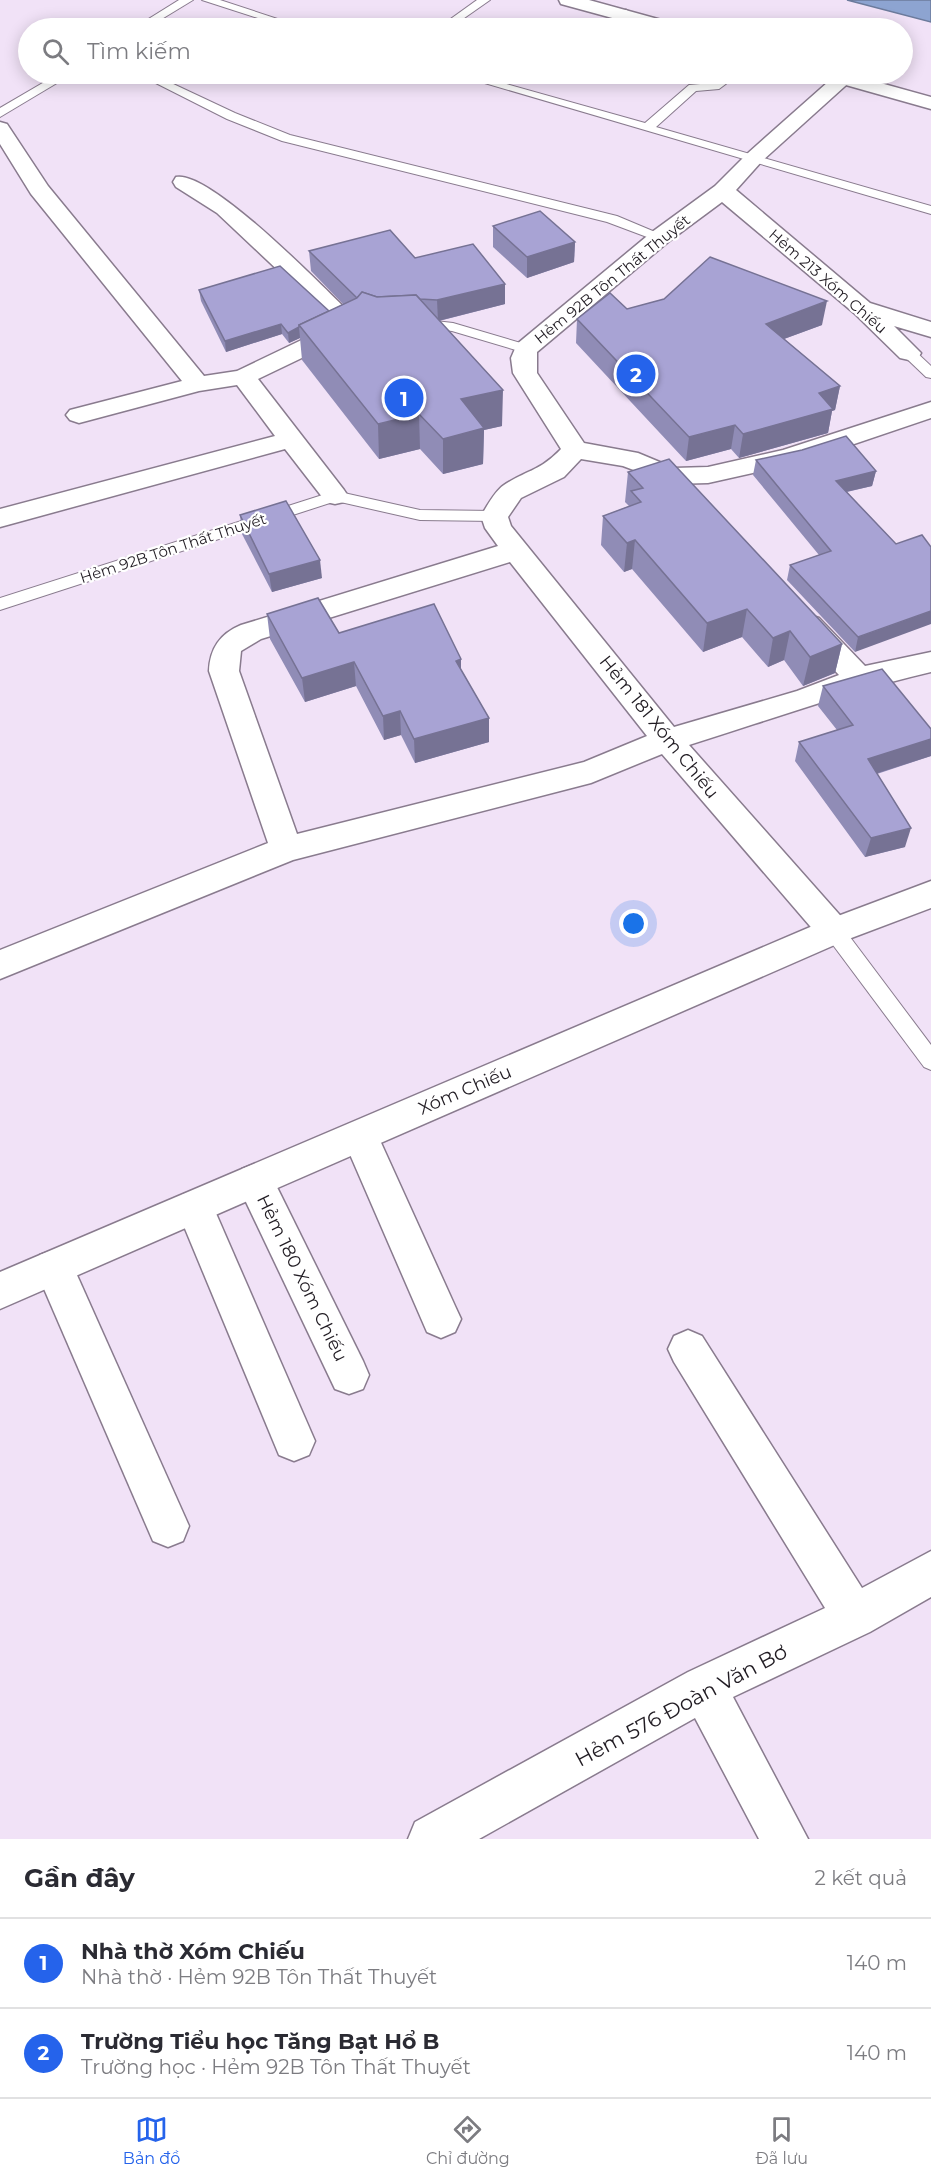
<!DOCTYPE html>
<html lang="vi">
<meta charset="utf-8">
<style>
:root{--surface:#fff;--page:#f2f2f3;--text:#2b2b33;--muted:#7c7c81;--line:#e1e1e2;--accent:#2563eb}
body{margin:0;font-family:Montserrat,sans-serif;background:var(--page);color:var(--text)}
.you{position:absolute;left:634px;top:924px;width:21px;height:21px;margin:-15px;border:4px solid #fff;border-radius:50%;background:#1a73e8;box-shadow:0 0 0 9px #1a73e833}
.badge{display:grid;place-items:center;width:39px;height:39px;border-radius:50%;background:var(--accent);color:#fff;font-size:20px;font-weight:700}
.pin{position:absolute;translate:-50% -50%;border:3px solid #fff;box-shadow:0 2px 6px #0006}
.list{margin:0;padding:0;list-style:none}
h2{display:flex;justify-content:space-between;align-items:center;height:78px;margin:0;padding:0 24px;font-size:26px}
h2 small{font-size:20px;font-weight:400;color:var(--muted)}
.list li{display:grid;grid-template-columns:39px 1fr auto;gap:18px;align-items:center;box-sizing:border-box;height:90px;padding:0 24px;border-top:2px solid var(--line)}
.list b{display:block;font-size:22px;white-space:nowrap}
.list p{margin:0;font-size:20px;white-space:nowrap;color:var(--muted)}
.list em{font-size:20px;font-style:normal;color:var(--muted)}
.icon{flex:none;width:33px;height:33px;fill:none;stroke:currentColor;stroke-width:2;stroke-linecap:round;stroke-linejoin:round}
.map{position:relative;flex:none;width:931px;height:1839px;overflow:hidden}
.search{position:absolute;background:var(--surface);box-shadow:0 3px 15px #0003;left:18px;right:18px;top:18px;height:66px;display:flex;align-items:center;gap:15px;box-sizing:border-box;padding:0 21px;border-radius:33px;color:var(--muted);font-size:22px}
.sheet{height:258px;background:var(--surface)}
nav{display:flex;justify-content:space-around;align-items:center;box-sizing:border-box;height:84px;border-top:2px solid var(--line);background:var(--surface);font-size:16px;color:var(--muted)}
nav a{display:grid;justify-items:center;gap:3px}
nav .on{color:var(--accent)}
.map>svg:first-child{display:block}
</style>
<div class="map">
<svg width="931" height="1839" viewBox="0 0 931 1839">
<rect width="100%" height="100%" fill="#f1e2f7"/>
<path fill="#8da4d1" stroke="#6c7b9c" stroke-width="1.5" d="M 847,0 L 931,0 L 931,22 Z"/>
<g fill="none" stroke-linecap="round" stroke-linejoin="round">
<defs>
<g id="lane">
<path d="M 179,0 L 193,0 L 147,28 L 134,28 Z"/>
<path d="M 202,0 L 220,0 L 305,28 L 289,28 Z"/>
<path d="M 477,0 L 490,0 L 450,28 L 438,28 Z"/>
<path d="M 58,74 L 72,74 L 0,117 L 0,108 Z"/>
<path d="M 138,74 L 152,74 L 235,113 L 290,135 L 617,216 L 667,237 L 665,240 L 655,240 L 607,222 L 282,141 L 227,119 Z"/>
<path d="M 454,74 L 471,74 L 645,123 L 689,85 L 712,83 L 726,74 L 739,74 L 719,89 L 696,91 L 656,127 L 931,206 L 931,214 Z"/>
<path d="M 418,319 L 453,323 L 531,346 L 533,349 L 526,353 L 452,331 L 413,326 L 411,323 Z"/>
<path d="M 909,349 L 914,350 L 931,366 L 931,378 L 926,377 L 904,356 L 902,353 Z"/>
<path d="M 335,491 L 420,510 L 494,511 L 502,516 L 494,521 L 420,520 L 336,501 L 0,610 L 0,598 Z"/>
<path d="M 834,923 L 841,925 L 931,1045 L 931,1070 L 924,1067 L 827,937 L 824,931 L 827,925 Z"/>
</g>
<g id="street">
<path d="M 626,10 L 635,16 L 622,28 L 601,28 L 619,12 Z"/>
<path d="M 837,74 L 851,74 L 854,78 L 762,161 L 736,190 L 870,303 L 931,322 L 931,337 L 894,326 L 921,353 L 918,358 L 909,360 L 900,358 L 854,313 L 722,202 L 668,242 L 537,352 L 537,373 L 584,443 L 638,453 L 674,468 L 708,467 L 783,450 L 931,402 L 931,418 L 798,463 L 708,483 L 671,484 L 623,466 L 581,459 L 564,477 L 521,498 L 508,517 L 511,526 L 674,727 L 797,691 L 839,675 L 799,632 L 795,625 L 799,618 L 809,615 L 819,618 L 865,666 L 931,652 L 931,672 C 849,691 769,720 689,745 L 846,922 L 851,931 L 846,940 L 834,944 L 822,940 L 662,754 L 591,783 L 293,860 L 0,979 L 0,950 L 268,843 L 209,671 C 210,648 220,634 241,625 L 498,546 L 485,528 L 481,516 C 487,506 495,491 504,485 C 527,470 540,471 561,449 L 513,373 L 511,358 L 517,344 L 652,232 L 715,186 L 748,153 ZM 510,562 L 647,736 L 584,762 L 297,834 L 239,671 L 241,651 L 261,639 Z"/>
<path d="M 0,122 L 7,124 L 48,186 L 204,376 L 237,371 L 335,324 L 217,213 L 176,187 L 173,182 L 176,177 C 210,169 330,294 358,321 L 362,326 L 358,331 L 258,379 L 344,490 L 348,496 L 344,502 L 335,504 L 326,502 L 285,449 L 0,527 L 0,509 L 275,436 L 237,385 L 199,391 L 79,423 L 70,420 L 66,415 L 70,410 L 182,381 L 31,194 L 0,144 Z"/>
<path d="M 360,1120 L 373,1125 L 455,1306 L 461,1319 L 455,1332 L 441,1338 L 427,1332 L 342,1136 L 347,1125 Z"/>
<path d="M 255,1164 L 268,1169 L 363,1361 L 369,1375 L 363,1389 L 349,1394 L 335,1389 L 236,1181 L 242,1169 Z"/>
<path d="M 195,1190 L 208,1195 L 315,1441 L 309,1455 L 294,1461 L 279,1455 L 176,1207 L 182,1195 Z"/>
<path d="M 54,1250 L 68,1255 L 189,1526 L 183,1541 L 168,1547 L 153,1541 L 35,1268 L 40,1255 Z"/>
<path d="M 688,1330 L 702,1336 L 862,1588 L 931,1551 L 931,1597 L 870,1632 L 733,1697 L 808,1839 L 759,1839 L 695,1718 L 479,1839 L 408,1839 L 415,1822 L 688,1672 L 825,1608 L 674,1362 L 668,1349 L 674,1336 Z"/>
</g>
<g id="secondary">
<path d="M 559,0 L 589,0 L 676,24 L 679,28 L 649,28 L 561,4 Z"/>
<path d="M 818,74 L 848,74 L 931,97 L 931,109 L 821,78 Z"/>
<path d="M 931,881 L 931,908 L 846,940 L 0,1309 L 0,1272 L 822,922 Z"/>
</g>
</defs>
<use href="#lane" stroke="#897b8e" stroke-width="2"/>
<use href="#street" stroke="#897b8e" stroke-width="3"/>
<use href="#secondary" stroke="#897b8e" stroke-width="3"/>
<use href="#lane" fill="#fff" fill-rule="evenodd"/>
<use href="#street" fill="#fff" fill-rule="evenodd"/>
<use href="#secondary" fill="#fff" fill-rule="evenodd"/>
</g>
<g fill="#908cb6">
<path d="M 493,226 L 575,242 L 574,262 L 527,278 L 493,247 Z"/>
<path d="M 309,251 L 415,258 L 505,284 L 505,304 L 439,321 L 502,426 L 484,430 L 483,464 L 443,474 L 420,449 L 379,459 L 302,360 L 300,338 L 289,343 L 282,334 L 226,352 L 201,301 L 199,290 L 329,311 L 343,304 L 311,271 Z"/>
<path d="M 664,299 L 822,325 L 784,339 L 840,386 L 835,410 L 832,411 L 828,433 L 739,458 L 731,449 L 686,461 L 576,343 L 577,319 L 627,309 Z"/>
<path d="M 756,460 L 876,471 L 872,486 L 847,492 L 896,544 L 855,652 L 787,580 L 790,565 L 819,555 L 753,475 Z"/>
<path d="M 628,472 L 842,644 L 835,673 L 803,686 L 784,660 L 768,667 L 742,637 L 703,652 L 632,569 L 624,572 L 601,545 L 603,516 L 629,506 L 625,502 Z"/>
<path d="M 240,515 L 322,578 L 272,592 L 242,534 Z"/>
<path d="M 267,614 L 461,670 L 489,718 L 489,742 L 415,763 L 401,735 L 384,740 L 356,686 L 305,702 L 270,639 Z"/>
<path d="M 823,686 L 931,756 L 877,774 L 905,847 L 865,857 L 795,761 L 799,742 L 837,730 L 818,706 Z"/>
</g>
<g fill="#767294">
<path d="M 575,242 L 574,262 L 527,278 L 527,257 Z"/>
<path d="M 505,284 L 505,304 L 438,321 L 437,300 Z"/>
<path d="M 827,301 L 822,325 L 762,347 L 766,324 Z"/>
<path d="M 281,324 L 282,334 L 226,352 L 225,341 Z"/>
<path d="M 299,327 L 300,338 L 289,343 L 288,333 Z"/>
<path d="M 840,386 L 835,410 L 832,411 L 828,433 L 739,458 L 743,434 L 819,393 Z"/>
<path d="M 503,390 L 502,426 L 484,430 L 483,464 L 443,474 L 443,439 L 461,399 Z"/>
<path d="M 419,414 L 420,449 L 379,459 L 378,424 Z"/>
<path d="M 735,425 L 731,449 L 686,461 L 689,437 Z"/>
<path d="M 876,471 L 872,486 L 832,495 L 836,481 Z"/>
<path d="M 635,540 L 632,569 L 624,572 L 627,543 Z"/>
<path d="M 320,560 L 322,578 L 272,592 L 269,574 Z"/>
<path d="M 747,609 L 742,637 L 703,652 L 707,623 Z"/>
<path d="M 931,611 L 931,624 L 855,652 L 858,637 Z"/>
<path d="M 790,631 L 784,660 L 768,667 L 773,638 Z"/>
<path d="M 842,644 L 835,673 L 803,686 L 810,657 Z"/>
<path d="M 461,659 L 461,684 L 456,661 Z"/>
<path d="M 354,662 L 356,686 L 305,702 L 302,678 Z"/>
<path d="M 400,711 L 401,735 L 384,740 L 383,716 Z"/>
<path d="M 489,718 L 489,742 L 415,763 L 414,739 Z"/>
<path d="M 931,739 L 931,756 L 862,778 L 868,759 Z"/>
<path d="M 911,828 L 905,847 L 865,857 L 871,838 Z"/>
</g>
<g fill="#a8a3d4" stroke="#767294" stroke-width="1.5">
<path d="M 540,211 L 575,242 L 527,257 L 493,226 Z"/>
<path d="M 390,230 L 415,258 L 473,244 L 505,284 L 437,300 L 420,299 L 416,295 L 377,297 L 362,292 L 357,298 L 309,251 Z"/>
<path d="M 710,257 L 827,301 L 766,324 L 840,386 L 819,393 L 833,409 L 743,434 L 735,425 L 689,437 L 577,319 L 610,293 L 627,309 L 664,299 Z"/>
<path d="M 280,266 L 329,311 L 299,325 L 299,327 L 288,333 L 281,324 L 225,341 L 199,290 Z"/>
<path d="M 362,292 L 377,297 L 416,295 L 503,390 L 461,399 L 484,428 L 443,439 L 419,414 L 378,424 L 299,325 L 357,298 Z"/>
<path d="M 846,436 L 876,471 L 836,481 L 896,544 L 922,535 L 931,547 L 931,611 L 858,637 L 790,565 L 831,551 L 756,460 L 802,450 Z"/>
<path d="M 669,459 L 842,644 L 810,657 L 790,631 L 773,638 L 747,609 L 707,623 L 635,540 L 627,543 L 603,516 L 641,502 L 631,491 L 643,488 L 628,472 Z"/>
<path d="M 286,501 L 320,560 L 269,574 L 240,515 Z"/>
<path d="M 318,598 L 339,633 L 434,604 L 461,659 L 456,661 L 489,718 L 414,739 L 400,711 L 383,716 L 354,662 L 302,678 L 267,614 Z"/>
<path d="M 882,669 L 931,729 L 931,739 L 868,759 L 911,828 L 871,838 L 799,742 L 853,725 L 823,686 Z"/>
</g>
<g text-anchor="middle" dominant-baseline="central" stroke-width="4.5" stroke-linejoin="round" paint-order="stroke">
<g font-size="15" fill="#201b22" stroke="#fff">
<text transform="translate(612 279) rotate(-39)">Hẻm 92B Tôn Thất Thuyết</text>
<text transform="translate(828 281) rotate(41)">Hẻm 213 Xóm Chiếu</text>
<text transform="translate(173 548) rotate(-18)">Hẻm 92B Tôn Thất Thuyết</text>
</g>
<g font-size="18" fill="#201b22" stroke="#fff">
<text transform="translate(659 727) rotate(51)">Hẻm 181 Xóm Chiếu</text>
<text transform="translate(465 1090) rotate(-23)">Xóm Chiếu</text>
<text transform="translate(302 1278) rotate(64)">Hẻm 180 Xóm Chiếu</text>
</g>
<g font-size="21" fill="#201b22" stroke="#fff">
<text transform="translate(681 1705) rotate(-28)">Hẻm 576 Đoàn Văn Bơ</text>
</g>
</g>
</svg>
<div class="you"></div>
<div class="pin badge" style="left:404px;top:398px">1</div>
<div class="pin badge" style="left:636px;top:374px">2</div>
<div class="search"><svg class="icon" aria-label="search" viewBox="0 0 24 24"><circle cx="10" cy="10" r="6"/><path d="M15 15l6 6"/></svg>Tìm kiếm</div>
</div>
<section class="sheet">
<h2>Gần đây<small>2 kết quả</small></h2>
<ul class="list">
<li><span class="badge">1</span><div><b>Nhà thờ Xóm Chiếu</b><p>Nhà thờ · Hẻm 92B Tôn Thất Thuyết</p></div><em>140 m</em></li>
<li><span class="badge">2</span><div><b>Trường Tiểu học Tăng Bạt Hổ B</b><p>Trường học · Hẻm 92B Tôn Thất Thuyết</p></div><em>140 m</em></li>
</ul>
</section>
<nav>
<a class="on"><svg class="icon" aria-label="map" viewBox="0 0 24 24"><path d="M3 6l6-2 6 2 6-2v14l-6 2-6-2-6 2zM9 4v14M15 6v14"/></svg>Bản đồ</a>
<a><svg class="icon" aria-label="directions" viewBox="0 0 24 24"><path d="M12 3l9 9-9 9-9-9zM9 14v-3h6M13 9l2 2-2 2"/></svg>Chỉ đường</a>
<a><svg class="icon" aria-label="saved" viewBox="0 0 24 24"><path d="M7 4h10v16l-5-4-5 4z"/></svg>Đã lưu</a>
</nav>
